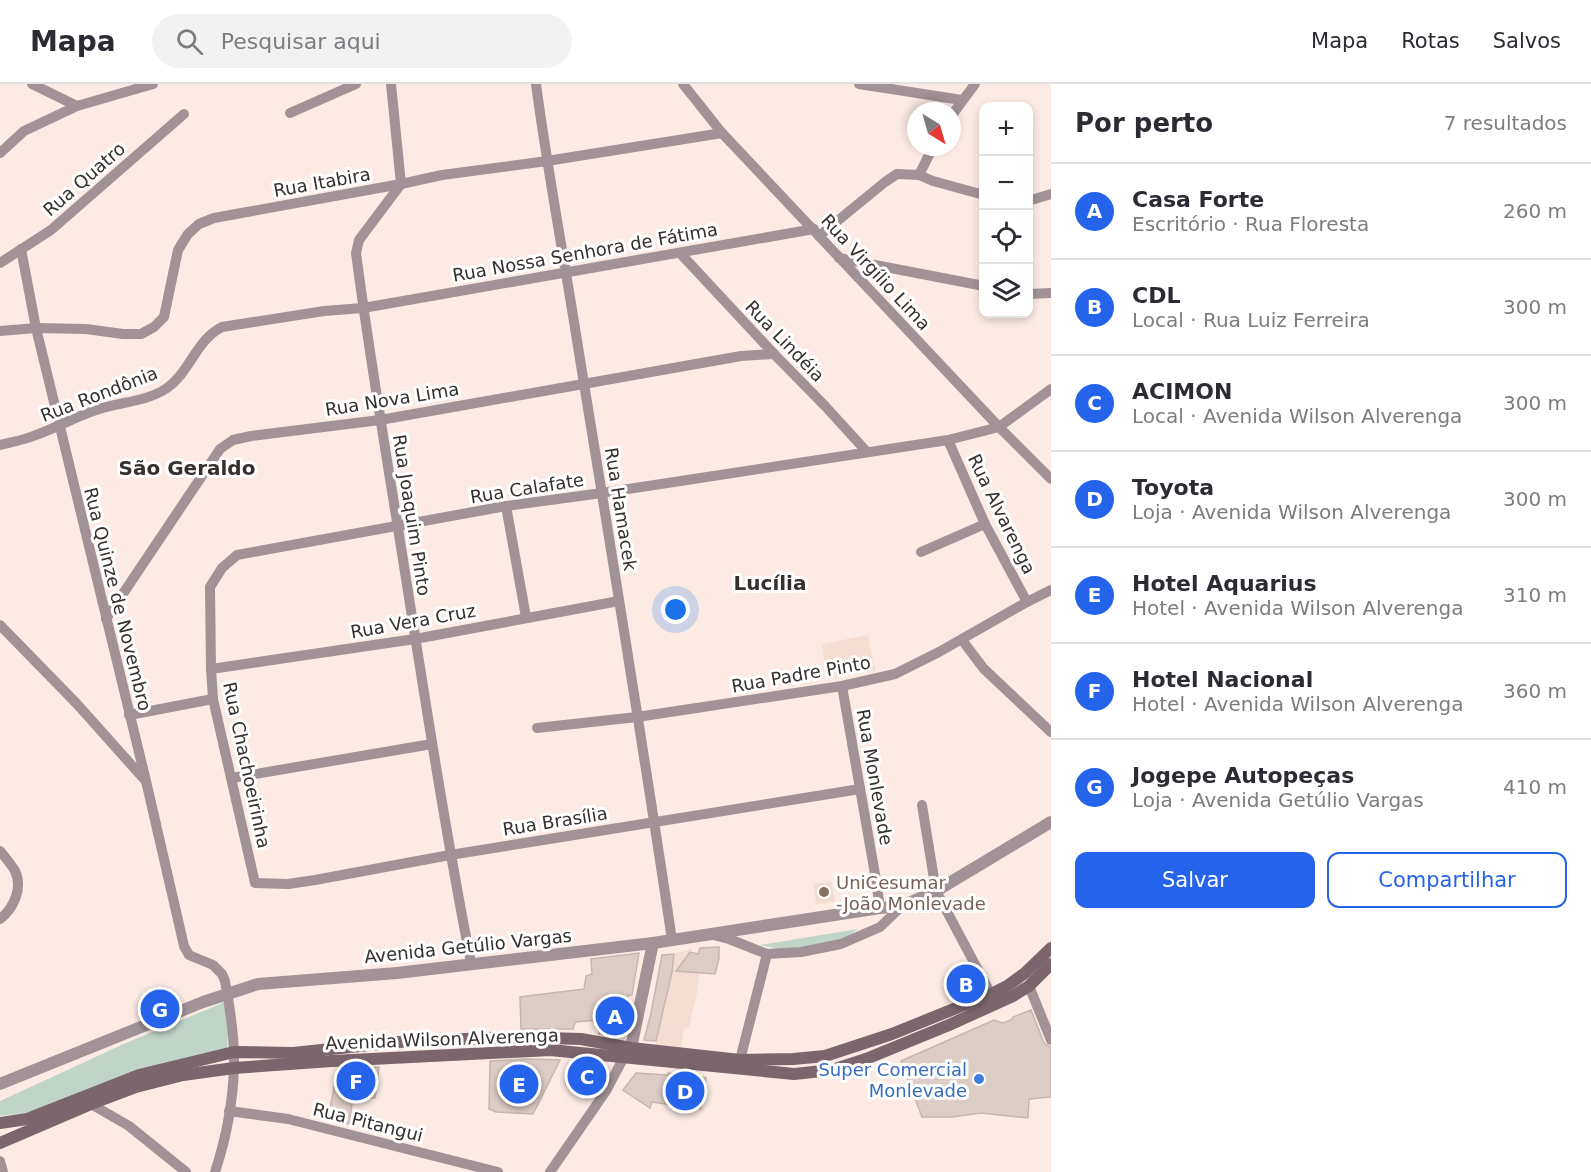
<!DOCTYPE html>
<html lang="pt">
<meta charset="utf-8">
<style>
:root{--surface:#fff;--page:#f2f2f3;--text:#2b2b33;--muted:#7c7c81;--line:#e1e1e2;--accent:#2563eb}
body{margin:0;font-family:"DejaVu Sans",sans-serif;background:var(--page);color:var(--text)}
.controls{position:absolute;right:18px;top:18px;display:grid;overflow:hidden;border-radius:12px;box-shadow:0 3px 9px #0003}
.controls button{width:54px;height:54px;display:grid;place-items:center;padding:0;border:0;border-bottom:2px solid var(--line);background:var(--surface);color:var(--text);font:30px sans-serif}
.compass{position:absolute;left:907px;top:18px;width:54px;height:54px;border-radius:50%;background:var(--surface);box-shadow:0 3px 9px #0003;rotate:143deg}
.you{position:absolute;left:676px;top:526px;width:21px;height:21px;margin:-15px;border:4px solid #fff;border-radius:50%;background:#1a73e8;box-shadow:0 0 0 9px #1a73e833}
.badge{display:grid;place-items:center;width:39px;height:39px;border-radius:50%;background:var(--accent);color:#fff;font-size:20px;font-weight:700}
.pin{position:absolute;translate:-50% -50%;border:3px solid #fff;box-shadow:0 2px 6px #0006}
.list{margin:0;padding:0;list-style:none}
h2{display:flex;justify-content:space-between;align-items:center;height:78px;margin:0;padding:0 24px;font-size:26px}
h2 small{font-size:20px;font-weight:400;color:var(--muted)}
.list li{display:grid;grid-template-columns:39px 1fr auto;gap:18px;align-items:center;box-sizing:border-box;height:96px;padding:0 24px;border-top:2px solid var(--line)}
.list b{display:block;font-size:22px;white-space:nowrap}
.list p{margin:0;font-size:20px;white-space:nowrap;color:var(--muted)}
.list em{font-size:20px;font-style:normal;color:var(--muted)}
.actions{display:flex;gap:12px;padding:18px 24px}
.actions a{flex:1;padding:14px 0;border:2px solid var(--accent);border-radius:12px;text-align:center;font-size:21px;color:var(--accent)}
.actions .main{background:var(--accent);color:#fff}
.icon{flex:none;width:33px;height:33px;fill:none;stroke:currentColor;stroke-width:2;stroke-linecap:round;stroke-linejoin:round}
.map{position:relative;flex:none;width:1051px;height:1088px;overflow:hidden}
header{display:flex;align-items:center;gap:36px;box-sizing:border-box;height:84px;padding:0 30px;background:var(--surface);border-bottom:2px solid var(--line)}
header strong{font-size:28px}
nav{display:flex;gap:33px;margin-inline-start:auto;font-size:21px}
.search{width:420px;height:54px;background:var(--page);display:flex;align-items:center;gap:15px;box-sizing:border-box;padding:0 21px;border-radius:33px;color:var(--muted);font-size:22px}
main{display:flex}
aside{flex:1;background:var(--surface)}
.map>svg:first-child{display:block}
</style>
<header>
<strong>Mapa</strong>
<div class="search"><svg class="icon" aria-label="search" viewBox="0 0 24 24"><circle cx="10" cy="10" r="6"/><path d="M15 15l6 6"/></svg>Pesquisar aqui</div>
<nav><a>Mapa</a><a>Rotas</a><a>Salvos</a></nav>
</header>
<main>
<div class="map">
<svg width="1051" height="1088" viewBox="0 0 1051 1088">
<rect width="100%" height="100%" fill="#fbebe4"/>
<g fill="#f4ddd3">
<path d="M 868,551 L 875,586 L 827,595 L 822,560 Z"/>
<path d="M 831,797 L 835,817 L 816,821 L 814,800 Z"/>
<path d="M 693,864 L 687,872 L 685,887 L 699,889 L 697,909 L 689,943 L 684,946 L 681,963 L 656,964 L 656,957 L 672,888 L 674,870 Z"/>
</g>
<g fill="#c0d4c7">
<path d="M 858,845 L 845,855 L 783,866 L 760,861 Z"/>
<path d="M 225,918 L 228,947 L 227,964 L 33,1028 L 0,1032 L 0,1017 L 126,959 Z"/>
</g>
<g fill="#ddcdc7" stroke="#c5b7b0" stroke-width="1.5">
<path d="M 719,863 L 719,874 L 715,890 L 676,887 L 690,868 L 698,870 L 700,864 Z"/>
<path d="M 639,869 L 632,911 L 628,911 L 625,932 L 630,931 L 624,952 L 599,950 L 599,936 L 575,938 L 573,945 L 521,945 L 520,913 L 584,905 L 586,892 L 592,890 L 591,875 Z"/>
<path d="M 674,870 L 672,888 L 656,957 L 644,956 L 651,929 L 662,871 Z"/>
<path d="M 970,887 L 980,905 L 956,915 L 950,895 Z"/>
<path d="M 1031,926 L 1044,959 L 1050,963 L 1051,967 L 1051,1013 L 1029,1015 L 1028,1034 L 981,1029 L 952,1033 L 922,1033 L 901,977 L 994,936 L 1003,939 L 1011,936 L 1013,933 Z"/>
<path d="M 529,975 L 560,976 L 533,1030 L 496,1028 L 489,1025 L 490,977 Z"/>
<path d="M 582,978 L 588,982 L 592,979 L 604,989 L 586,1014 L 566,1000 Z"/>
<path d="M 379,983 L 375,1014 L 353,1013 L 349,1040 L 328,1034 L 338,985 Z"/>
<path d="M 636,989 L 668,991 L 668,989 L 706,994 L 701,1025 L 652,1018 L 650,1024 L 623,1006 Z"/>
</g>
<g fill="none" stroke-linecap="round" stroke-linejoin="round">
<g stroke="#a19297" stroke-width="10">
<path d="M 32,0 L 77,22"/>
<path d="M 391,0 L 401,100 L 359,156 L 356,169 C 368,261 383,352 398,444 C 421,589 443,735 471,879"/>
<path d="M 536,0 C 548,90 565,179 579,269 C 611,465 643,660 672,856"/>
<path d="M 683,0 L 722,49 L 999,343 L 1051,395"/>
<path d="M 859,0 L 962,16"/>
<path d="M 290,29 L 356,0"/>
<path d="M 952,31 L 975,0"/>
<path d="M 0,69 L 24,47 L 77,22 L 153,0"/>
<path d="M 1028,89 L 1028,100"/>
<path d="M 919,91 L 933,63"/>
<path d="M 1028,117 L 1051,110"/>
<path d="M 819,152 L 885,98 L 897,90 L 919,91 L 933,97 L 984,111"/>
<path d="M 21,165 L 36,244 L 146,697 L 184,862 L 189,871 L 213,881 L 222,890 L 225,897 C 230,924 235,954 234,982 C 233,1016 226,1055 215,1088"/>
<path d="M 680,169 L 774,270 L 825,322 L 867,368"/>
<path d="M 839,174 L 984,202"/>
<path d="M 0,179 L 51,146 L 184,30"/>
<path d="M 1028,210 L 1051,209"/>
<path d="M 0,247 L 36,244 L 86,245 L 123,250 L 141,250 L 154,243 L 164,233 L 178,166 L 188,150 L 199,140 L 214,134 L 401,100 L 442,91 L 547,77 L 722,49"/>
<path d="M 948,356 L 985,440 L 1027,518"/>
<path d="M 0,361 C 12,358 24,356 36,351 C 56,344 75,333 96,326 C 118,318 147,318 167,304 C 190,288 196,256 222,243 L 324,227 L 363,224 L 814,145"/>
<path d="M 506,422 L 526,533"/>
<path d="M 921,468 L 985,440"/>
<path d="M 106,535 L 220,365 L 233,356 L 251,352 L 380,336 L 741,272 L 774,270"/>
<path d="M 0,541 L 77,620 L 144,695"/>
<path d="M 962,556 L 984,585 L 1051,648"/>
<path d="M 211,585 L 415,555 L 619,517"/>
<path d="M 842,602 L 875,790 L 880,824"/>
<path d="M 129,631 L 213,615"/>
<path d="M 537,644 L 637,633 L 842,602 L 895,590 L 939,568 L 1027,518 L 1051,506"/>
<path d="M 232,694 L 432,660"/>
<path d="M 860,705 L 450,771 L 315,796 L 288,800 L 255,799 L 213,615 L 211,585 L 210,503 L 222,484 L 237,471 L 506,422 L 602,409 L 948,356 L 999,343 L 1051,305"/>
<path d="M 922,721 L 936,807 L 994,916"/>
<path d="M 0,767 C 5,773 11,780 15,787 C 23,804 14,824 0,835"/>
<path d="M 713,851 L 729,855 L 767,870 L 801,868 L 841,860 L 880,843 L 902,822"/>
<path d="M 1029,902 L 1051,956"/>
<path d="M 740,976 L 767,870"/>
<path d="M 91,1020 L 129,1042 L 186,1088"/>
<path d="M 229,1027 L 288,1035 L 498,1088"/>
<path d="M 0,1077 L 3,1088"/>
<path d="M 550,1088 L 606,1007 L 624,973"/>
</g>
<g stroke="#a19297" stroke-width="12">
<path d="M 631,964 L 653,859"/>
<path d="M 0,1000 L 203,918 L 258,900 L 397,889 L 653,859 L 880,824 L 902,822 L 936,807 L 1051,738"/>
</g>
<g stroke="#7b666e" stroke-width="12">
<path d="M 0,1039 L 27,1035 L 139,991 L 234,968 L 293,969 L 398,958 L 512,953 L 581,955 L 631,964 L 740,976 L 793,975 L 825,972 L 892,950 L 991,910 L 1007,902 L 1025,889 L 1051,864"/>
<path d="M 0,1059 L 91,1020 L 136,1003 L 183,991 L 234,984 L 332,977 L 550,966 L 794,990 L 832,986 L 866,975 L 949,941 L 1013,912 L 1029,902 L 1051,880"/>
</g>
</g>
<circle fill="#8d6e63" stroke="#fff" stroke-width="2" cx="824" cy="808" r="6"/>
<circle fill="#3f7fe0" stroke="#fff" stroke-width="2" cx="979" cy="995" r="6"/>
<g text-anchor="middle" dominant-baseline="central" stroke-width="6" stroke-linejoin="round" paint-order="stroke">
<g font-size="18" fill="#35302d" stroke="#fff">
<text transform="translate(84 95) rotate(-41)">Rua Quatro</text>
<text transform="translate(322 98) rotate(-10)">Rua Itabira</text>
<text transform="translate(585 168) rotate(-10)">Rua Nossa Senhora de Fátima</text>
<text transform="translate(876 188) rotate(47)">Rua Virgílio Lima</text>
<text transform="translate(785 257) rotate(46)">Rua Lindéia</text>
<text transform="translate(99 310) rotate(-21)">Rua Rondônia</text>
<text transform="translate(392 315) rotate(-9)">Rua Nova Lima</text>
<text transform="translate(527 404) rotate(-9)">Rua Calafate</text>
<text transform="translate(621 425) rotate(81)">Rua Hamacek</text>
<text transform="translate(1002 430) rotate(64)">Rua Alvarenga</text>
<text transform="translate(412 431) rotate(81)">Rua Joaquim Pinto</text>
<text transform="translate(118 515) rotate(76)">Rua Quinze de Novembro</text>
<text transform="translate(413 537) rotate(-10)">Rua Vera Cruz</text>
<text transform="translate(801 590) rotate(-10)">Rua Padre Pinto</text>
<text transform="translate(247 681) rotate(78)">Rua Chachoeirinha</text>
<text transform="translate(875 693) rotate(80)">Rua Monlevade</text>
<text transform="translate(555 737) rotate(-9)">Rua Brasília</text>
<text transform="translate(468 862) rotate(-6)">Avenida Getúlio Vargas</text>
<text transform="translate(442 955) rotate(-2)">Avenida Wilson Alverenga</text>
<text transform="translate(368 1038) rotate(14)">Rua Pitangui</text>
</g>
<g font-size="18" fill="#785e54" stroke="#fff" text-anchor="start">
<text x="836" y="798">UniCesumar<tspan x="836" dy="21">-João Monlevade</tspan></text>
</g>
<g font-size="18" fill="#366cbe" stroke="#fff" text-anchor="end">
<text x="967" y="985">Super Comercial<tspan x="967" dy="21">Monlevade</tspan></text>
</g>
<g font-size="20" font-weight="bold" fill="#35302d" stroke="#fff">
<text x="187" y="384">São Geraldo</text>
<text x="770" y="499">Lucília</text>
</g>
</g>
</svg>
<div class="controls">
<button>+</button>
<button>−</button>
<button><svg class="icon" aria-label="locate" viewBox="0 0 24 24"><circle cx="12" cy="12" r="6"/><path d="M12 2v4M12 18v4M2 12h4M18 12h4"/></svg></button>
<button><svg class="icon" aria-label="layers" viewBox="0 0 24 24"><path d="M12 4l9 5-9 5-9-5zM3 14l9 5 9-5"/></svg></button>
</div>
<svg class="compass" viewBox="-18 -18 36 36"><path d="M0-13l5 13h-10z" fill="#e53935"/><path d="M0 13l5-13h-10z" fill="#7c7c81"/></svg>
<div class="you"></div>
<div class="pin badge" style="left:615px;top:932px">A</div>
<div class="pin badge" style="left:966px;top:900px">B</div>
<div class="pin badge" style="left:587px;top:992px">C</div>
<div class="pin badge" style="left:685px;top:1007px">D</div>
<div class="pin badge" style="left:519px;top:1000px">E</div>
<div class="pin badge" style="left:356px;top:997px">F</div>
<div class="pin badge" style="left:160px;top:925px">G</div>
</div>
<aside>
<h2>Por perto<small>7 resultados</small></h2>
<ul class="list">
<li><span class="badge">A</span><div><b>Casa Forte</b><p>Escritório · Rua Floresta</p></div><em>260 m</em></li>
<li><span class="badge">B</span><div><b>CDL</b><p>Local · Rua Luiz Ferreira</p></div><em>300 m</em></li>
<li><span class="badge">C</span><div><b>ACIMON</b><p>Local · Avenida Wilson Alverenga</p></div><em>300 m</em></li>
<li><span class="badge">D</span><div><b>Toyota</b><p>Loja · Avenida Wilson Alverenga</p></div><em>300 m</em></li>
<li><span class="badge">E</span><div><b>Hotel Aquarius</b><p>Hotel · Avenida Wilson Alverenga</p></div><em>310 m</em></li>
<li><span class="badge">F</span><div><b>Hotel Nacional</b><p>Hotel · Avenida Wilson Alverenga</p></div><em>360 m</em></li>
<li><span class="badge">G</span><div><b>Jogepe Autopeças</b><p>Loja · Avenida Getúlio Vargas</p></div><em>410 m</em></li>
</ul>
<div class="actions"><a class="main">Salvar</a><a>Compartilhar</a></div>
</aside>
</main>
